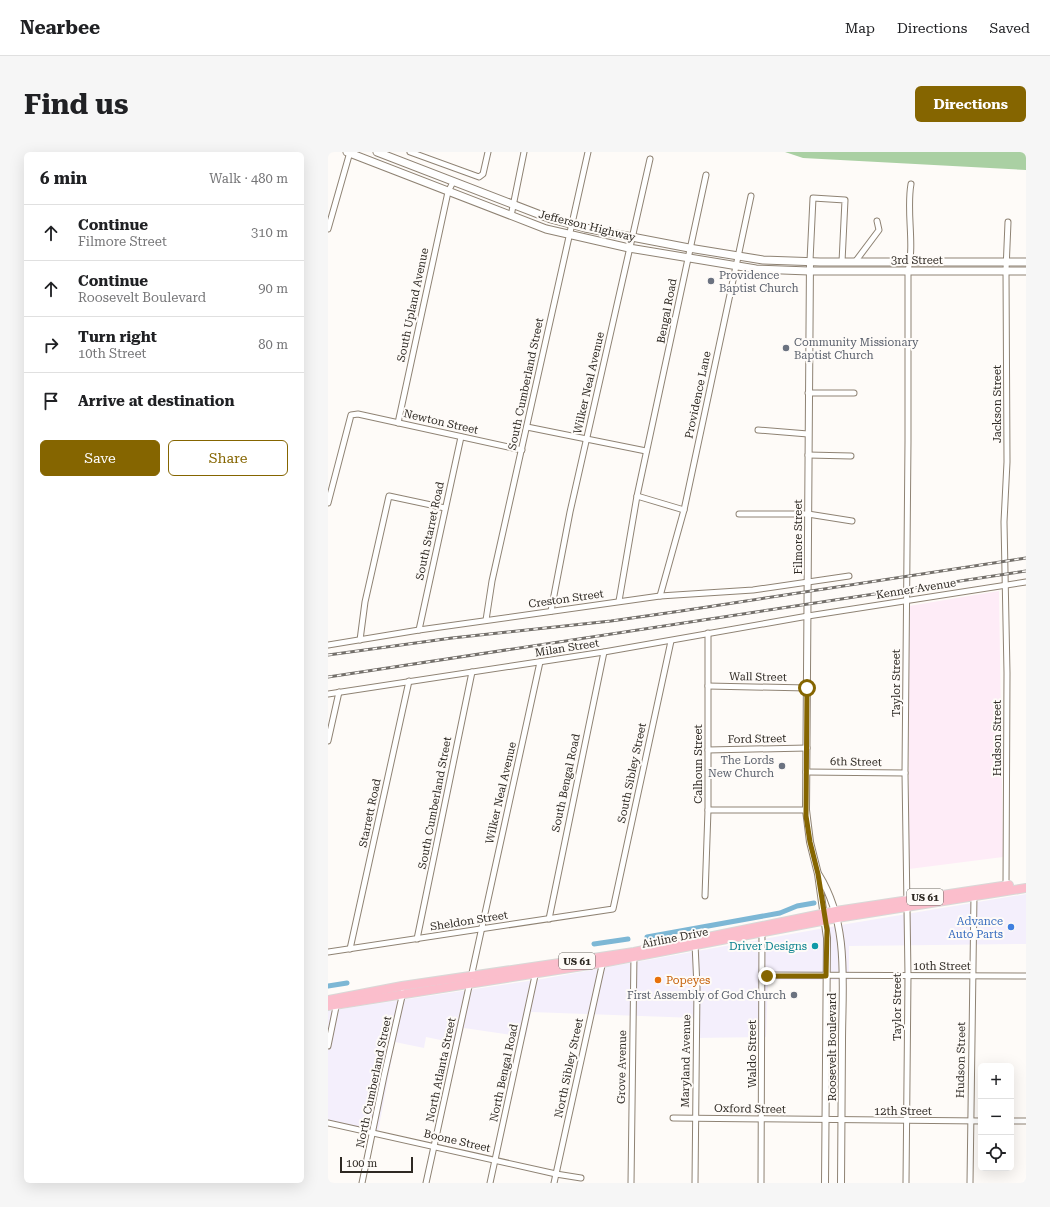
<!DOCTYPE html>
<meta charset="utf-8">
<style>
:root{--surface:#fff;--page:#f6f6f6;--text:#202124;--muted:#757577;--line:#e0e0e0;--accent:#856500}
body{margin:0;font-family:"Roboto Serif",serif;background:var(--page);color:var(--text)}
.controls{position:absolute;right:12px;bottom:12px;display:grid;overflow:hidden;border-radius:6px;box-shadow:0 4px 16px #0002}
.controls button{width:36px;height:36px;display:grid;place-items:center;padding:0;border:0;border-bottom:1px solid var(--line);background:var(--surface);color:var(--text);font:20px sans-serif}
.scale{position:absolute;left:12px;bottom:10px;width:73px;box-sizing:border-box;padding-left:4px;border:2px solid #2e2923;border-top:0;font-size:11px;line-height:14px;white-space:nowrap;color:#2e2923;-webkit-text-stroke:3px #fefbf8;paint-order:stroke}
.stop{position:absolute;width:12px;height:12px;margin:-9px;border:3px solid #856500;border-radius:50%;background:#fff}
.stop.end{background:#856500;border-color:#fff;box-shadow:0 1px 4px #0008}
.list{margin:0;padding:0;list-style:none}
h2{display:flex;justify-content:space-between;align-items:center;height:52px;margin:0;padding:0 16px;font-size:17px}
h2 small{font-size:13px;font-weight:400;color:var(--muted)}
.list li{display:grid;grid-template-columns:26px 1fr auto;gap:12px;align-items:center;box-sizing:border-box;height:56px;padding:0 16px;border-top:1px solid var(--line)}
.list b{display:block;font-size:15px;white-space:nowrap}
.list p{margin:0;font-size:13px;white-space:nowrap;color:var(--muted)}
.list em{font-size:13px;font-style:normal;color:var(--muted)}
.actions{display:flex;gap:8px;padding:12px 16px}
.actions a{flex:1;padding:9px 0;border:1px solid var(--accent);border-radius:6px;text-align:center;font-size:14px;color:var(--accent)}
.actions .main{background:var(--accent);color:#fff}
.icon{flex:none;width:22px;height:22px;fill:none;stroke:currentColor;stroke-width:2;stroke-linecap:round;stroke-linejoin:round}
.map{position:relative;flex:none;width:698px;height:1031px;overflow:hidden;border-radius:6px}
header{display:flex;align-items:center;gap:24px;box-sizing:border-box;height:56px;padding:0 20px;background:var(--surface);border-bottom:1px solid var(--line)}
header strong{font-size:19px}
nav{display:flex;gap:22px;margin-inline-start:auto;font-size:14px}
.intro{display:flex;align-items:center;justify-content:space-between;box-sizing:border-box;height:96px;padding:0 24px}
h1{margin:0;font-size:28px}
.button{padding:10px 18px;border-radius:6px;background:var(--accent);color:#fff;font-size:14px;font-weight:700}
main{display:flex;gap:24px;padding:0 24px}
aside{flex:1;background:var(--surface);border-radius:6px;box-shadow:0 4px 16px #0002}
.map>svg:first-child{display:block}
</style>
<header>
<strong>Nearbee</strong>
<nav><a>Map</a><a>Directions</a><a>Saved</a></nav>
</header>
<div class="intro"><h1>Find us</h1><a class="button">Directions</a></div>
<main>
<aside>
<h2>6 min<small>Walk · 480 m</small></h2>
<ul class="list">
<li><svg class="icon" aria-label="ahead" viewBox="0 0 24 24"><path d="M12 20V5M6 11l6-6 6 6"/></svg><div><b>Continue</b><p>Filmore Street</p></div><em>310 m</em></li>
<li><svg class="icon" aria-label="ahead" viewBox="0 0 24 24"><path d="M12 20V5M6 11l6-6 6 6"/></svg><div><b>Continue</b><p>Roosevelt Boulevard</p></div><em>90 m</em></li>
<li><svg class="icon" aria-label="right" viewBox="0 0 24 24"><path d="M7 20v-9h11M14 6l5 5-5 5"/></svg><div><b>Turn right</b><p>10th Street</p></div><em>80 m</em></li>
<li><svg class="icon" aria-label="arrive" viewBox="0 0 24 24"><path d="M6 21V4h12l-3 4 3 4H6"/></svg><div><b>Arrive at destination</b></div></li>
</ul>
<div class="actions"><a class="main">Save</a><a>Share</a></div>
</aside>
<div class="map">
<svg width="698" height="1031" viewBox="0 0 698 1031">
<rect width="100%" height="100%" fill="#fefbf8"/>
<path fill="#f4effc" d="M 698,742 L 698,792 L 521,794 L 521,828 L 440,828 L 438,885 L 368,886 L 368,866 L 203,860 L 198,885 L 136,876 L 132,892 L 98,885 L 96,896 L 67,890 L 49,985 L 0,974 L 0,859 L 214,827 L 519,772 Z"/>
<path fill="#feecf7" d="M 671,439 L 675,705 L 581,717 L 581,454 Z"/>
<path fill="#aad0a3" d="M 457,0 L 698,0 L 698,18 L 475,6 Z"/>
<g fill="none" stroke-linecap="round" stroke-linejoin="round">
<g stroke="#7db7d5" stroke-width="5">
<path d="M 319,785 L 452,761 L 469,754 L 486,751"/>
<path d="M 266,792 L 300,787"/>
<path d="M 0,834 L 19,831"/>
</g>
<defs>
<g id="minor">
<path d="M 82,0 L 151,25 L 155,22 L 160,0"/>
<path d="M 183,64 L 196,0"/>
<path d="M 0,77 L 22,0"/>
<path d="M 482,109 L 485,46 L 517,48 L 514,110"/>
<path d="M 527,110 L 551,78 L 549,69"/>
<path d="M 480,241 L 526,241"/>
<path d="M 70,271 L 120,40 L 125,30"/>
<path d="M 199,275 L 318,299"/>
<path d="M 430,278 L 480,282"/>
<path d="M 480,303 L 523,304"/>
<path d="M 309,344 L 356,358"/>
<path d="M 0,351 L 23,263 L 30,262 L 194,298"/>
<path d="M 411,362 L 480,362 L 524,369"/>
<path d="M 332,444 L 356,358 L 423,44"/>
<path d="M 291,449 L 309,344 L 378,23"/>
<path d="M 223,459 L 242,360 L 322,7"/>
<path d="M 158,468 L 164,429 L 260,0"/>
<path d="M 91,478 L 133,285"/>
<path d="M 32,488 L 37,450 L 61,344 L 117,356"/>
<path d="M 0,493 L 91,478 L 332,444 L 425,438 L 521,424"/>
<path d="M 380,534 L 479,536"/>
<path d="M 0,542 L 276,500 L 480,464 L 698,430"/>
<path d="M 0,589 L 11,540"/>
<path d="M 380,598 L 479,596"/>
<path d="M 478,620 L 577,621"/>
<path d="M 380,658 L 478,658"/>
<path d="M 678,735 L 679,521 L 676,370 L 679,310 L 678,118 L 680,70"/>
<path d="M 377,744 L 380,658 L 380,481"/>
<path d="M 221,767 L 276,500"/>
<path d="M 89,787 L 144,520"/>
<path d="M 22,797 L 81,529"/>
<path d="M 0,800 L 285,757 L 343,489"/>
<path d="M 434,823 L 698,824"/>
<path d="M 0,894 L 9,850"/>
<path d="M 345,966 L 653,969"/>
<path d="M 683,969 L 698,969"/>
<path d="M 0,971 L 228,1022 L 253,1026"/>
<path d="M 34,1031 L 56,924 L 75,840"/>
<path d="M 98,1031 L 212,510"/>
<path d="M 162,1031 L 208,819"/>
<path d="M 226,1031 L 275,809"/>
<path d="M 303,1031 L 306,802"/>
<path d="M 367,1031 L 369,835 L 367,792"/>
<path d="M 433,1031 L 434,778"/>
<path d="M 578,1031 L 580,824 L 577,621 L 580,289 L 580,119 C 587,91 578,60 583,32"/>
<path d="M 642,1031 L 646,743"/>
</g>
<g id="tertiary">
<path d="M 482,109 L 478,658 L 482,690 L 490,722 L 499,786 L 497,1031"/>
<path d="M 491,723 C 522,773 514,835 514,890 C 514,937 513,984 513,1031"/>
</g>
<g id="secondary">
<path d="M 19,0 L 218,77 L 301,96 L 428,117 L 481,119 L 698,119"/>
<path d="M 49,0 L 223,67 L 257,76 L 361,96 L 435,108 L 492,110 L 698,110"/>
</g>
<g id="trunk">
<path d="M 0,848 L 74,834 L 306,800 L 508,759 L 681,733"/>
<path d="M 0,854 L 274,811 L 509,766 L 698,736"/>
</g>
</defs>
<use href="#minor" stroke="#8f8374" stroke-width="7"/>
<use href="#tertiary" stroke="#8f8374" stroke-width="8"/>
<use href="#secondary" stroke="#8f8374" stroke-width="9"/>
<use href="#trunk" stroke="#d9d8d7" stroke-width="10"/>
<use href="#minor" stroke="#fff" stroke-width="5"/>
<use href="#tertiary" stroke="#fff" stroke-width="6"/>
<use href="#secondary" stroke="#fff" stroke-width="7"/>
<use href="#trunk" stroke="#fbbecc" stroke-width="8"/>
<defs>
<g id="rail">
<path d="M 0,503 L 124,486 L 283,469 L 353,459 L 698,406"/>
<path d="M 0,525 L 698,419"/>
</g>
</defs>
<use href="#rail" stroke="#736f6a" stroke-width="3"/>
<use href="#rail" stroke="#fefbf8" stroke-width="1.5" stroke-dasharray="4.5" stroke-linecap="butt"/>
</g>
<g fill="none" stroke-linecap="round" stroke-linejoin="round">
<path stroke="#856500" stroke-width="5" d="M 439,824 L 498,824 L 499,778 L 490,722 L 482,690 L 478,664 L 479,536"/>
</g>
<g fill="#6b7280" stroke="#fefbf8" stroke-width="1.5">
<circle cx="383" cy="129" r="4"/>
<circle cx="458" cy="196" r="4"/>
<circle cx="454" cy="614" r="4"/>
<circle cx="466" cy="843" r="4"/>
</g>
<circle fill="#3f7fe0" stroke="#fefbf8" stroke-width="1.5" cx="683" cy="775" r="4"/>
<circle fill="#0f9aa8" stroke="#fefbf8" stroke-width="1.5" cx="487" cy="794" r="4"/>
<circle fill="#e8710a" stroke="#fefbf8" stroke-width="1.5" cx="330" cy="828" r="4"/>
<g text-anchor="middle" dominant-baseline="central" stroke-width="4" stroke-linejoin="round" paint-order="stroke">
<g fill="#fefbf8" stroke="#6c6863" stroke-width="1">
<rect x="579" y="737" width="36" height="16" rx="3"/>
<rect x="231" y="801" width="36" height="16" rx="3"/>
</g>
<g font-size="10" font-weight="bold" fill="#2e2923">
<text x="597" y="745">US 61</text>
<text x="249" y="809">US 61</text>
</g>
<g font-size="11" fill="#2e2923" stroke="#fefbf8">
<text transform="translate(259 74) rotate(14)">Jefferson Highway</text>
<text x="589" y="108">3rd Street</text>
<text transform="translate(85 153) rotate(-78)">South Upland Avenue</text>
<text transform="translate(339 159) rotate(-79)">Bengal Road</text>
<text transform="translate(261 231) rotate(-77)">Wilker Neal Avenue</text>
<text transform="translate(198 232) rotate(-78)">South Cumberland Street</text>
<text transform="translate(370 243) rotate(-78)">Providence Lane</text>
<text transform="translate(669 252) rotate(-90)">Jackson Street</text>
<text transform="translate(113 270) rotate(13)">Newton Street</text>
<text transform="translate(102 379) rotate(-78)">South Starret Road</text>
<text transform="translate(470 385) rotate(-90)">Filmore Street</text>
<text transform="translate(588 437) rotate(-9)">Kenner Avenue</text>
<text transform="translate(238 447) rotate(-8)">Creston Street</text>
<text transform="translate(239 496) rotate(-9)">Milan Street</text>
<text transform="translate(430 525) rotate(1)">Wall Street</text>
<text transform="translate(568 531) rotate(-90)">Taylor Street</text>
<text transform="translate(669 586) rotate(-90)">Hudson Street</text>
<text transform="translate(429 587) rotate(-1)">Ford Street</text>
<text transform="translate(528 610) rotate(1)">6th Street</text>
<text transform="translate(370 612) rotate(-90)">Calhoun Street</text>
<text transform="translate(304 621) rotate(-78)">South Sibley Street</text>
<text transform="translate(238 631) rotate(-78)">South Bengal Road</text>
<text transform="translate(173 641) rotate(-77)">Wilker Neal Avenue</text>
<text transform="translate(107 651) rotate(-79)">South Cumberland Street</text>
<text transform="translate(42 661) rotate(-78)">Starrett Road</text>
<text transform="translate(141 769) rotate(-9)">Sheldon Street</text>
<text transform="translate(347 786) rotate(-11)">Airline Drive</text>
<text x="614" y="814">10th Street</text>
<text transform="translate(569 855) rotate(-90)">Taylor Street</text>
<text transform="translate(504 895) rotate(-90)">Roosevelt Boulevard</text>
<text transform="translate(424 902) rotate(-90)">Waldo Street</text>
<text transform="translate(633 908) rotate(-89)">Hudson Street</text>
<text transform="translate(358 909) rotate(-89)">Maryland Avenue</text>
<text transform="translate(294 915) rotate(-89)">Grove Avenue</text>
<text transform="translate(241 916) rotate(-78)">North Sibley Street</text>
<text transform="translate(113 918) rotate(-78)">North Atlanta Street</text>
<text transform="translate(176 921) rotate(-78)">North Bengal Road</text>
<text transform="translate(46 930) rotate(-78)">North Cumberland Street</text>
<text transform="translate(422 957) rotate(1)">Oxford Street</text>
<text x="575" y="959">12th Street</text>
<text transform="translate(129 989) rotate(13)">Boone Street</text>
</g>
<g font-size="11" fill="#5b616d" stroke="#fefbf8" text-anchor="start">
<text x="391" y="123">Providence<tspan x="391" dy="13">Baptist Church</tspan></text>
<text x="466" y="190">Community Missionary<tspan x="466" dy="13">Baptist Church</tspan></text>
<text x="446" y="608" text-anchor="end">The Lords<tspan x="446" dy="13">New Church</tspan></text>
<text x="458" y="843" text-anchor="end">First Assembly of God Church</text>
</g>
<g font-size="11" fill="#366cbe" stroke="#fefbf8" text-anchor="end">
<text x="675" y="769">Advance<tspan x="675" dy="13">Auto Parts</tspan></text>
</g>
<g font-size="11" fill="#0d838f" stroke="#fefbf8" text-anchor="end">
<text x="479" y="794">Driver Designs</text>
</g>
<g font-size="11" fill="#c56008" stroke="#fefbf8" text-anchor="start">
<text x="338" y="828">Popeyes</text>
</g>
</g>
</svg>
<div class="controls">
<button>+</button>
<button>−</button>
<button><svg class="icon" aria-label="locate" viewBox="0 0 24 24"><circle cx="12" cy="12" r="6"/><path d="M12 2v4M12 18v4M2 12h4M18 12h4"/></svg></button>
</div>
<div class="scale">100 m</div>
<div class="stop" style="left:479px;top:536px"></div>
<div class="stop end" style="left:439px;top:824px"></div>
</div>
</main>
